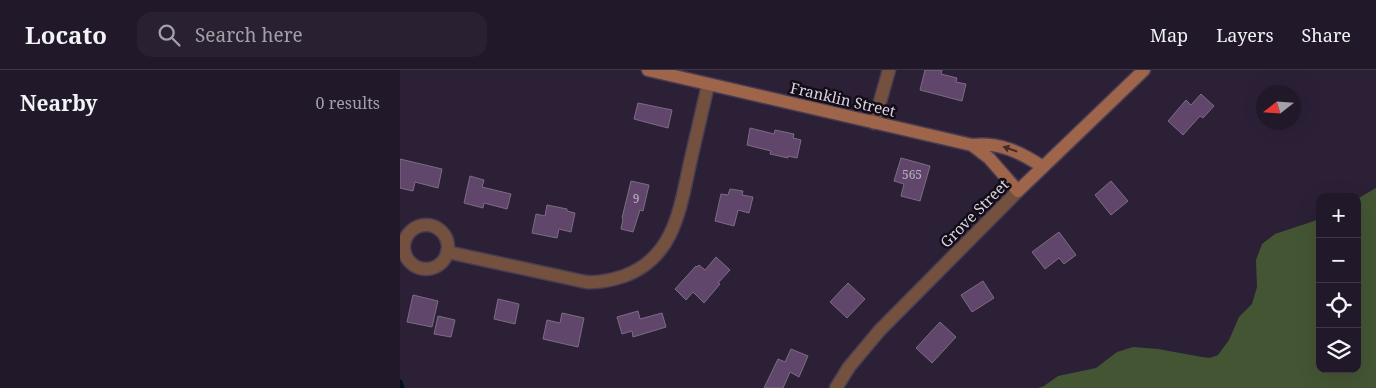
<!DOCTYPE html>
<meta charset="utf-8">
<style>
:root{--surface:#211829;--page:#292131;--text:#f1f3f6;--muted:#a2a0a8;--line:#3e3746}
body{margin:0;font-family:"Noto Serif",serif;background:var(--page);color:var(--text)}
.controls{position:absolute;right:15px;bottom:15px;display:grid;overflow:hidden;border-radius:10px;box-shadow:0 5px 20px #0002}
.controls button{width:45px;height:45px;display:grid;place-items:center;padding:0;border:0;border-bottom:1px solid var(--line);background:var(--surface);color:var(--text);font:25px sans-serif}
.compass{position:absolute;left:856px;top:15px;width:45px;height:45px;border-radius:50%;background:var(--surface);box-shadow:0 5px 20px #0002;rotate:253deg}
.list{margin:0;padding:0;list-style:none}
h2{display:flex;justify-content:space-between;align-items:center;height:65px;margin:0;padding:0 20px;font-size:21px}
h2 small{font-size:16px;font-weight:400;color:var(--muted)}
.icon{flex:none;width:28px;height:28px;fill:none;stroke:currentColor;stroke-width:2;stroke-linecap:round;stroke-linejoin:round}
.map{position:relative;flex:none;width:976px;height:318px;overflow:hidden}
header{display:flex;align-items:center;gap:30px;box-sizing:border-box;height:70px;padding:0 25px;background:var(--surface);border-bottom:1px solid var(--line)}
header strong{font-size:24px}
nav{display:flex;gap:28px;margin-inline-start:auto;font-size:18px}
.search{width:350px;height:45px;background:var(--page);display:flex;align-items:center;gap:12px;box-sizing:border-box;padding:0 18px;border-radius:15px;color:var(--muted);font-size:19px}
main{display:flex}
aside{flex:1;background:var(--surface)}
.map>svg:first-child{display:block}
</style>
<header>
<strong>Locato</strong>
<div class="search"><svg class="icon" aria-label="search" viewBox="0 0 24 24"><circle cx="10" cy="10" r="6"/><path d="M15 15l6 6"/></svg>Search here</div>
<nav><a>Map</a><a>Layers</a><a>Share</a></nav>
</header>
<main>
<aside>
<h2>Nearby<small>0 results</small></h2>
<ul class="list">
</ul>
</aside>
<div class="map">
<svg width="976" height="318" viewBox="0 0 976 318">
<rect width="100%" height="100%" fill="#2c2037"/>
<path fill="#445534" d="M 976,118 L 976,318 L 638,318 L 644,316 L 658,306 L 696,298 L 717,282 L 733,277 L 758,279 L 802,287 L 810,288 L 818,285 L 829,270 L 839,247 L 852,234 L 857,217 L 856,190 L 862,174 L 875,164 L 920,149 L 920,299 L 957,299 L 957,129 Z"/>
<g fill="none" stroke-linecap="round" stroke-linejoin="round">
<path stroke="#00111c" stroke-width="5" d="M 0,312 L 2,318"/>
</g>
<g fill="#5f466a" stroke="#7d6c85">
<path d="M 525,0 L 542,0 L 541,4 L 557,8 L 556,12 L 566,14 L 562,31 L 520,20 Z"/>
<path d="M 801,24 L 814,36 L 803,48 L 800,46 L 783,65 L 768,51 L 786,30 L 791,35 Z"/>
<path d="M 238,33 L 272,40 L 268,58 L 234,49 Z"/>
<path d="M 350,58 L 374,64 L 375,60 L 394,64 L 393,68 L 401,70 L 397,88 L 388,86 L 388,88 L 370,84 L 371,81 L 347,75 Z"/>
<path d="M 501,88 L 530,96 L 520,131 L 501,126 L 504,114 L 494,111 Z"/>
<path d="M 0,89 L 42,99 L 38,118 L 15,112 L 13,121 L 0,118 Z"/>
<path d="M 70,106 L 84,110 L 82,117 L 111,124 L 107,139 L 84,133 L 83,138 L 64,133 Z"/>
<path d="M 231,111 L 249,115 L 243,141 L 240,140 L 233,162 L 221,159 L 223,149 L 222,148 Z"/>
<path d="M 711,111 L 728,131 L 711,145 L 695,125 Z"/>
<path d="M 330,119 L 343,121 L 342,125 L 353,127 L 349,143 L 338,140 L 334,156 L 315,151 L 321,124 L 328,125 Z"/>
<path d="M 147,135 L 167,139 L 167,141 L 175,143 L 171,162 L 159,159 L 157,168 L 132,163 L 136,144 L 145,146 Z"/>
<path d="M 659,162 L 676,185 L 664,194 L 659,188 L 645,199 L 632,182 Z"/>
<path d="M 316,187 L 330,200 L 318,213 L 320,214 L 304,233 L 293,222 L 286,230 L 275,219 L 296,196 L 297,197 L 299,195 L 305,200 Z"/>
<path d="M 583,211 L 594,228 L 572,242 L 561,225 Z"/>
<path d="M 448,213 L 465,229 L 447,248 L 430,232 Z"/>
<path d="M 13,225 L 38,231 L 32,257 L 7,252 Z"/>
<path d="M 98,229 L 119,234 L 115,254 L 94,249 Z"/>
<path d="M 238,241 L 240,249 L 262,243 L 266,257 L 233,267 L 232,261 L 222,264 L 217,247 Z"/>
<path d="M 162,243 L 184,248 L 178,277 L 143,269 L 147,250 L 160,253 Z"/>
<path d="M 38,246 L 55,250 L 51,267 L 34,264 Z"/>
<path d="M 540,252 L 556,267 L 532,293 L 516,278 Z"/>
<path d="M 391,279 L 408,286 L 399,307 L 390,302 L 383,318 L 364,318 L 378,289 L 385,292 Z"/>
</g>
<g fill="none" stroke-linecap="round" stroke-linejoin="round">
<defs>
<g id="minor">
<path d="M 474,53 L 489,0"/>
<circle cx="26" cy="177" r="22"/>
<path d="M 47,182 L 186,212 C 199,213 212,210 224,206 C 274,188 280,139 290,93 C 296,67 302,41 308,15"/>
<path d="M 436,318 L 449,297 L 480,260 L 618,121"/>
</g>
<g id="secondary">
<path d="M 248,0 L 572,75 C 600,72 620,82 643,97"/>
<path d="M 572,75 L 589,88 L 618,121 L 744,0"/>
</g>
</defs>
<use href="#minor" stroke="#483d53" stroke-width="15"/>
<use href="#secondary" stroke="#483d53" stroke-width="15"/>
<use href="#minor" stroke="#74503f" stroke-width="12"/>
<use href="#secondary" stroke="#9f654a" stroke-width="12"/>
</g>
<defs><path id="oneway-solid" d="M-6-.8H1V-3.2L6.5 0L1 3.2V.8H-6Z" transform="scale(1.25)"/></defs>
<use fill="#432c29" href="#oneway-solid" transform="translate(610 79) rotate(-161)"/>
<g text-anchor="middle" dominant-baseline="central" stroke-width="5" stroke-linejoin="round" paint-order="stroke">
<g font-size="12" fill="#bdb0c5">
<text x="512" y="104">565</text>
<text x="236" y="128">9</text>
</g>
<g font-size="15" fill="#dcd4e3" stroke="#120d17">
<text transform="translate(443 29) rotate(13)">Franklin Street</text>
<text transform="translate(574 143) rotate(-45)">Grove Street</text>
</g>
</g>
</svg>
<div class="controls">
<button>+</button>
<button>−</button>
<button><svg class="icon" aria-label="locate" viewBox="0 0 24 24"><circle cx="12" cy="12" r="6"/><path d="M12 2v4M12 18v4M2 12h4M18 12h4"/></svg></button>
<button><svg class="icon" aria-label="layers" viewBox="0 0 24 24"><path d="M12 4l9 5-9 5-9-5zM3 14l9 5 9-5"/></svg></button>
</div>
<svg class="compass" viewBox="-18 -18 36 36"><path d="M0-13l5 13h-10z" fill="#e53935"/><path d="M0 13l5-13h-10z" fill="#a2a0a8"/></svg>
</div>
</main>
